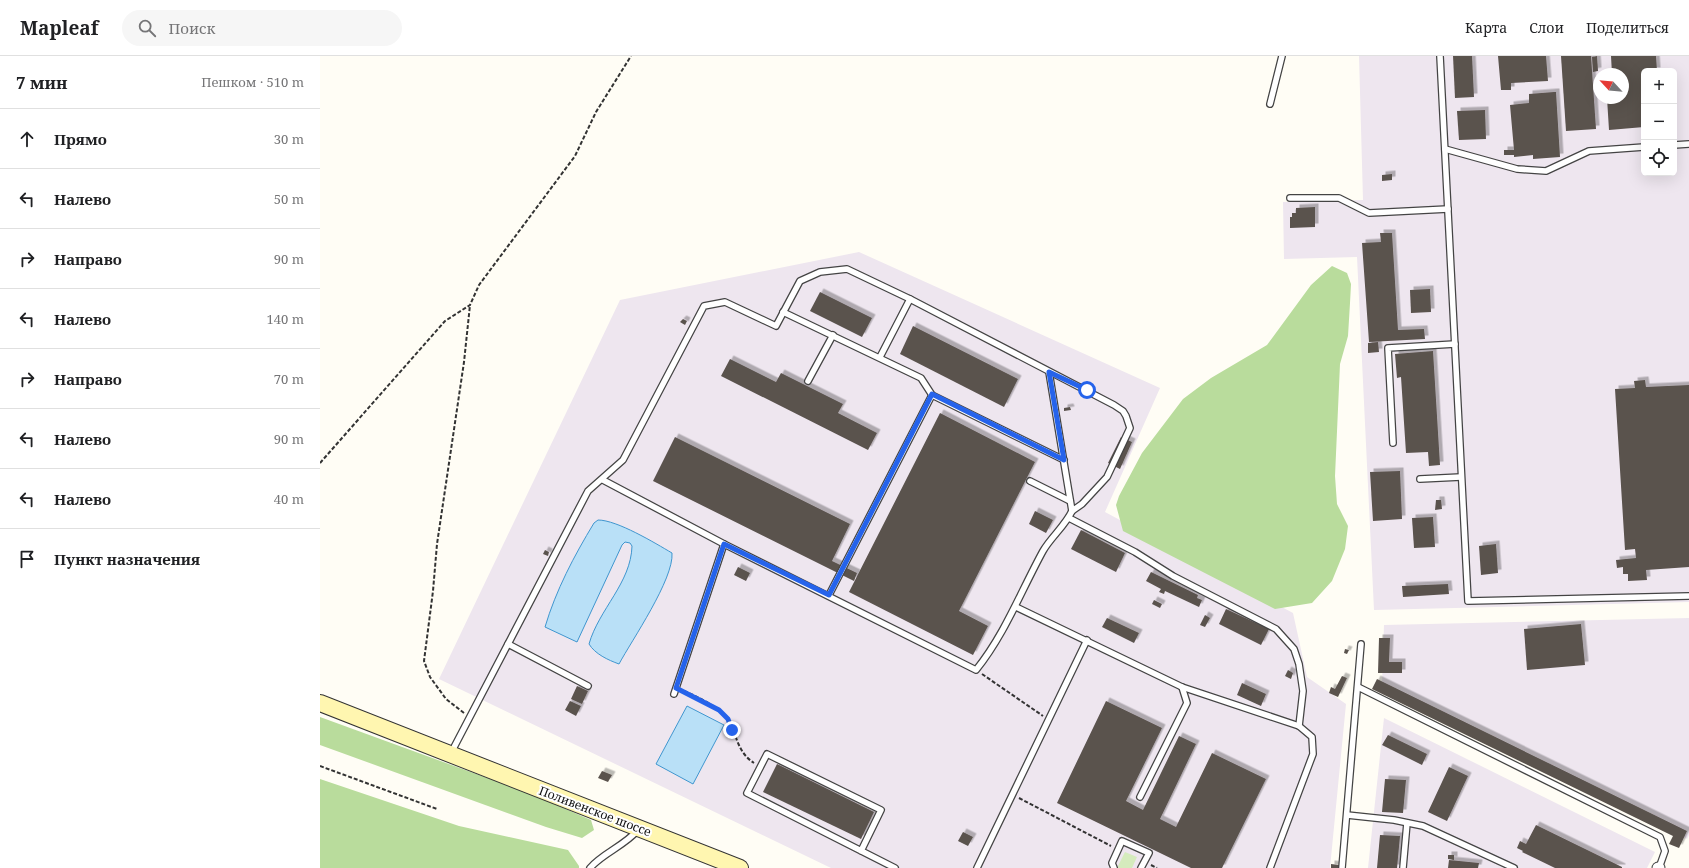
<!DOCTYPE html>
<html lang="ru">
<meta charset="utf-8">
<style>
:root{--surface:#fff;--page:#f6f6f6;--text:#202124;--muted:#757577;--line:#e0e0e0}
body{margin:0;font-family:"Noto Serif",serif;background:var(--page);color:var(--text)}
.controls{position:absolute;right:12px;top:12px;display:grid;overflow:hidden;border-radius:6px;box-shadow:0 4px 16px #0002}
.controls button{width:36px;height:36px;display:grid;place-items:center;padding:0;border:0;border-bottom:1px solid var(--line);background:var(--surface);color:var(--text);font:20px sans-serif}
.compass{position:absolute;left:1273px;top:12px;width:36px;height:36px;border-radius:50%;background:var(--surface);box-shadow:0 4px 16px #0002;rotate:296deg}
.stop{position:absolute;width:12px;height:12px;margin:-9px;border:3px solid #2563eb;border-radius:50%;background:#fff}
.stop.end{background:#2563eb;border-color:#fff;box-shadow:0 1px 4px #0008}
.list{margin:0;padding:0;list-style:none}
h2{display:flex;justify-content:space-between;align-items:center;height:52px;margin:0;padding:0 16px;font-size:17px}
h2 small{font-size:13px;font-weight:400;color:var(--muted)}
.list li{display:grid;grid-template-columns:26px 1fr auto;gap:12px;align-items:center;box-sizing:border-box;height:60px;padding:0 16px;border-top:1px solid var(--line)}
.list b{display:block;font-size:15px;white-space:nowrap}
.list em{font-size:13px;font-style:normal;color:var(--muted)}
.icon{flex:none;width:22px;height:22px;fill:none;stroke:currentColor;stroke-width:2;stroke-linecap:round;stroke-linejoin:round}
.map{position:relative;flex:none;width:1369px;height:812px;overflow:hidden}
header{display:flex;align-items:center;gap:24px;box-sizing:border-box;height:56px;padding:0 20px;background:var(--surface);border-bottom:1px solid var(--line)}
header strong{font-size:19px}
nav{display:flex;gap:22px;margin-inline-start:auto;font-size:14px}
.search{width:280px;height:36px;background:var(--page);display:flex;align-items:center;gap:10px;box-sizing:border-box;padding:0 14px;border-radius:22px;color:var(--muted);font-size:15px}
main{display:flex}
aside{flex:1;background:var(--surface)}
.map>svg:first-child{display:block}
</style>
<header>
<strong>Mapleaf</strong>
<div class="search"><svg class="icon" aria-label="search" viewBox="0 0 24 24"><circle cx="10" cy="10" r="6"/><path d="M15 15l6 6"/></svg>Поиск</div>
<nav><a>Карта</a><a>Слои</a><a>Поделиться</a></nav>
</header>
<main>
<aside>
<h2>7 мин<small>Пешком · 510 m</small></h2>
<ul class="list">
<li><svg class="icon" aria-label="ahead" viewBox="0 0 24 24"><path d="M12 20V5M6 11l6-6 6 6"/></svg><div><b>Прямо</b></div><em>30 m</em></li>
<li><svg class="icon" aria-label="left" viewBox="0 0 24 24"><path d="M17 20v-9H6M10 6l-5 5 5 5"/></svg><div><b>Налево</b></div><em>50 m</em></li>
<li><svg class="icon" aria-label="right" viewBox="0 0 24 24"><path d="M7 20v-9h11M14 6l5 5-5 5"/></svg><div><b>Направо</b></div><em>90 m</em></li>
<li><svg class="icon" aria-label="left" viewBox="0 0 24 24"><path d="M17 20v-9H6M10 6l-5 5 5 5"/></svg><div><b>Налево</b></div><em>140 m</em></li>
<li><svg class="icon" aria-label="right" viewBox="0 0 24 24"><path d="M7 20v-9h11M14 6l5 5-5 5"/></svg><div><b>Направо</b></div><em>70 m</em></li>
<li><svg class="icon" aria-label="left" viewBox="0 0 24 24"><path d="M17 20v-9H6M10 6l-5 5 5 5"/></svg><div><b>Налево</b></div><em>90 m</em></li>
<li><svg class="icon" aria-label="left" viewBox="0 0 24 24"><path d="M17 20v-9H6M10 6l-5 5 5 5"/></svg><div><b>Налево</b></div><em>40 m</em></li>
<li><svg class="icon" aria-label="arrive" viewBox="0 0 24 24"><path d="M6 21V4h12l-3 4 3 4H6"/></svg><div><b>Пункт назначения</b></div></li>
</ul>
</aside>
<div class="map">
<svg width="1369" height="812" viewBox="0 0 1369 812">
<defs>
<filter id="shadow"><feDropShadow dx="3.5" dy="-3.5" stdDeviation="0" flood-color="#0004"/></filter>
</defs>
<rect width="100%" height="100%" fill="#fffdf5"/>
<g fill="#eee6ef" fill-rule="evenodd">
<path d="M 1039,0 L 1369,0 L 1369,546 L 1054,554 L 1037,201 L 964,203 L 963,146 L 1043,144 ZM 1324,15 L 1354,15 L 1354,117 L 1324,117 ZM 1279,18 L 1303,18 L 1303,42 L 1279,42 Z"/>
<path d="M 539,196 L 840,332 L 785,456 L 973,557 L 987,621 L 1026,648 L 1010,812 L 511,812 L 119,623 L 300,244 Z"/>
<path d="M 1369,562 L 1369,779 L 1367,783 L 1062,629 L 1064,569 Z"/>
<path d="M 1064,662 L 1335,796 L 1327,812 L 1048,812 Z"/>
</g>
<path fill="#d5ebbd" d="M 805,796 L 817,801 L 812,812 L 797,812 Z"/>
<g fill="#b9dc9c">
<path d="M 1012,210 L 1027,217 L 1031,228 L 1030,247 L 1028,280 L 1020,308 L 1015,420 L 1017,448 L 1028,470 L 1025,493 L 1012,525 L 992,547 L 955,553 L 803,475 L 796,449 L 799,440 L 822,397 L 863,343 L 891,322 L 947,289 L 991,229 Z"/>
<path d="M 0,661 L 211,738 L 271,764 L 274,774 L 262,782 L 226,771 L 0,689 Z"/>
<path d="M 0,723 L 139,770 L 248,794 L 259,810 L 259,812 L 0,812 Z"/>
</g>
<g fill="#b9e0f7" stroke="#3f96cf">
<path d="M 278,464 C 297,464 335,487 352,497 C 354,523 312,584 299,608 C 288,604 275,598 269,588 C 279,553 311,527 312,490 L 310,487 L 305,486 L 302,489 L 257,586 L 225,571 C 236,534 254,500 274,467 Z"/>
<path d="M 367,650 L 404,669 L 373,728 L 336,708 Z"/>
</g>
<g fill="#5a524d" filter="url(#shadow)">
<path d="M 1133,0 L 1152,0 L 1154,41 L 1135,42 Z"/>
<path d="M 1178,0 L 1226,0 L 1228,25 L 1191,27 L 1191,34 L 1181,34 Z"/>
<path d="M 1241,0 L 1271,0 L 1276,73 L 1246,75 Z"/>
<path d="M 1277,0 L 1278,15 L 1273,16 L 1272,1 Z"/>
<path d="M 1291,0 L 1336,0 L 1337,15 L 1324,15 L 1324,71 L 1289,74 L 1287,42 L 1303,42 L 1303,18 L 1292,18 Z"/>
<path d="M 1234,36 L 1236,36 L 1240,101 L 1213,103 L 1213,99 L 1194,101 L 1194,99 L 1184,99 L 1184,94 L 1194,94 L 1190,49 L 1209,47 L 1209,38 Z"/>
<path d="M 1165,54 L 1166,83 L 1139,84 L 1137,55 Z"/>
<path d="M 1072,118 L 1072,124 L 1062,125 L 1062,119 Z"/>
<path d="M 995,151 L 995,171 L 970,172 L 970,161 L 972,161 L 972,157 L 976,157 L 976,152 Z"/>
<path d="M 1060,177 L 1072,177 L 1078,274 L 1104,273 L 1105,283 L 1049,286 L 1042,187 L 1061,186 Z"/>
<path d="M 1110,233 L 1111,256 L 1091,257 L 1090,234 Z"/>
<path d="M 500,236 L 552,262 L 542,281 L 490,255 Z"/>
<path d="M 363,263 L 367,265 L 365,269 L 360,266 Z"/>
<path d="M 593,270 L 698,323 L 684,351 L 580,298 Z"/>
<path d="M 1058,286 L 1059,296 L 1048,297 L 1048,287 Z"/>
<path d="M 1113,295 L 1120,409 L 1109,410 L 1108,396 L 1086,397 L 1081,321 L 1077,322 L 1075,298 Z"/>
<path d="M 410,303 L 456,326 L 461,317 L 523,348 L 518,357 L 557,377 L 548,394 L 401,320 Z"/>
<path d="M 1325,324 L 1326,331 L 1369,329 L 1369,511 L 1326,514 L 1327,524 L 1308,525 L 1308,518 L 1303,518 L 1303,511 L 1297,512 L 1296,504 L 1316,502 L 1315,493 L 1305,494 L 1295,333 L 1315,332 L 1314,325 Z"/>
<path d="M 750,351 L 751,354 L 744,355 L 744,352 Z"/>
<path d="M 620,357 L 715,406 L 639,555 L 668,570 L 653,599 L 529,536 Z"/>
<path d="M 355,381 L 530,468 L 512,505 L 537,517 L 534,525 L 333,425 Z"/>
<path d="M 801,381 L 812,386 L 800,413 L 788,407 Z"/>
<path d="M 1080,415 L 1082,463 L 1053,465 L 1050,416 Z"/>
<path d="M 1116,444 L 1121,444 L 1122,453 L 1115,454 Z"/>
<path d="M 715,455 L 733,464 L 726,477 L 709,468 Z"/>
<path d="M 1113,461 L 1115,491 L 1094,492 L 1092,462 Z"/>
<path d="M 761,474 L 805,497 L 796,516 L 751,493 Z"/>
<path d="M 1176,488 L 1178,517 L 1161,519 L 1159,490 Z"/>
<path d="M 225,494 L 229,496 L 228,500 L 223,498 Z"/>
<path d="M 418,511 L 430,517 L 426,525 L 414,519 Z"/>
<path d="M 831,516 L 878,539 L 877,542 L 882,544 L 879,551 L 845,535 L 844,538 L 839,536 L 841,533 L 826,525 Z"/>
<path d="M 1128,528 L 1129,538 L 1083,541 L 1082,530 Z"/>
<path d="M 834,544 L 842,548 L 840,552 L 832,548 Z"/>
<path d="M 906,553 L 949,573 L 941,589 L 899,568 Z"/>
<path d="M 885,559 L 890,562 L 885,571 L 880,569 Z"/>
<path d="M 787,562 L 819,577 L 814,587 L 782,571 Z"/>
<path d="M 1261,568 L 1265,609 L 1207,614 L 1204,573 Z"/>
<path d="M 1059,582 L 1070,582 L 1069,606 L 1082,606 L 1082,617 L 1058,617 Z"/>
<path d="M 1025,593 L 1029,594 L 1027,598 L 1024,597 Z"/>
<path d="M 968,614 L 973,617 L 971,623 L 965,620 Z"/>
<path d="M 1022,620 L 1027,622 L 1018,641 L 1009,637 L 1011,631 L 1015,633 Z"/>
<path d="M 1057,623 L 1367,775 L 1359,792 L 1349,788 L 1353,780 L 1052,633 Z"/>
<path d="M 922,627 L 946,638 L 941,650 L 917,639 Z"/>
<path d="M 257,630 L 268,635 L 262,648 L 251,643 Z"/>
<path d="M 250,645 L 261,650 L 256,660 L 245,654 Z"/>
<path d="M 786,645 L 842,672 L 806,745 L 823,754 L 859,680 L 876,688 L 840,763 L 856,771 L 892,697 L 946,723 L 902,812 L 871,812 L 737,747 Z"/>
<path d="M 1068,679 L 1107,698 L 1102,709 L 1062,689 Z"/>
<path d="M 457,708 L 554,756 L 541,783 L 443,736 Z"/>
<path d="M 1129,711 L 1148,720 L 1127,765 L 1108,756 Z"/>
<path d="M 282,715 L 292,719 L 288,726 L 278,722 Z"/>
<path d="M 1065,723 L 1086,724 L 1083,757 L 1062,756 Z"/>
<path d="M 1216,769 L 1302,811 L 1302,812 L 1235,812 L 1202,796 L 1203,795 L 1197,792 L 1200,785 L 1206,788 Z"/>
<path d="M 643,776 L 653,781 L 648,790 L 638,785 Z"/>
<path d="M 1060,779 L 1080,780 L 1077,812 L 1057,812 Z"/>
<path d="M 1128,799 L 1134,799 L 1134,804 L 1128,803 Z"/>
<path d="M 1129,804 L 1159,807 L 1158,812 L 1128,812 Z"/>
<path d="M 1011,808 L 1019,809 L 1019,812 L 1011,812 Z"/>
</g>
<g fill="none" stroke-linecap="round" stroke-linejoin="round">
<defs>
<g id="lane">
<path d="M 1120,0 L 1148,545 L 1369,540"/>
<path d="M 950,48 L 962,0"/>
<path d="M 1354,89 L 1369,88"/>
<path d="M 1125,93 L 1197,113 L 1226,115 L 1269,95 L 1324,91"/>
<path d="M 970,142 L 1019,142 L 1049,157 L 1128,153"/>
<path d="M 463,256 L 601,322 L 612,339 L 744,404"/>
<path d="M 560,301 L 590,243"/>
<path d="M 488,325 L 513,279"/>
<path d="M 1073,387 L 1068,292 L 1135,288"/>
<path d="M 1100,423 L 1141,421"/>
<path d="M 283,424 L 404,488 L 656,614 C 685,578 701,535 723,495 C 731,481 745,470 752,455 L 729,316"/>
<path d="M 710,425 L 750,445"/>
<path d="M 749,462 L 815,496 L 853,520 L 956,573 L 974,593 L 979,608 L 983,635 L 979,670"/>
<path d="M 509,539 L 612,339"/>
<path d="M 696,551 L 862,631 L 979,670 L 992,681 L 993,698 L 950,812"/>
<path d="M 188,588 L 268,630"/>
<path d="M 1038,631 L 1340,781 L 1345,795 L 1339,812"/>
<path d="M 354,638 L 404,488"/>
<path d="M 131,697 L 268,435 L 303,404 L 384,250 L 405,246 L 456,270 L 480,225 L 500,216 L 527,213 L 590,243 L 794,349 L 803,355 L 806,360 L 810,372 L 787,421 L 762,448 L 752,455"/>
<path d="M 820,741 L 867,647 L 862,631"/>
<path d="M 1027,759 L 1074,764 L 1103,770 L 1194,812"/>
<path d="M 541,795 L 561,754 L 447,698 L 427,737 L 575,812"/>
<path d="M 270,812 C 283,797 304,790 318,774"/>
<path d="M 657,812 L 767,584"/>
<path d="M 794,812 L 792,807 L 802,785 L 829,797 L 821,812"/>
<path d="M 1022,812 L 1041,588"/>
<path d="M 1083,812 L 1087,767"/>
</g>
<path id="street" d="M 1338,812 L 1339,812"/>
<path id="secondary" d="M 0,647 L 420,812"/>
</defs>
<use href="#lane" stroke="#444" stroke-width="8"/>
<use href="#street" stroke="#444" stroke-width="13"/>
<use href="#secondary" stroke="#333" stroke-width="18"/>
<g stroke="#333" stroke-width="2" stroke-dasharray="4 2" stroke-linecap="butt">
<path d="M 0,407 L 125,265 L 150,249 L 159,229 L 255,100 L 276,56 L 311,0"/>
<path d="M 662,618 L 723,660"/>
<path d="M 364,635 C 374,639 403,653 408,663 C 417,679 417,696 434,707"/>
<path d="M 144,657 L 126,643 L 110,621 L 104,605 L 113,535 L 117,488 L 144,306 L 150,249"/>
<path d="M 0,710 L 117,753"/>
<path d="M 699,742 L 791,790"/>
<path d="M 831,809 L 837,812"/>
</g>
<use href="#lane" stroke="#fff" stroke-width="5.5"/>
<use href="#street" stroke="#fff" stroke-width="11"/>
<use href="#secondary" stroke="#fff6b0" stroke-width="16"/>
</g>
<g fill="none" stroke-linecap="round" stroke-linejoin="round">
<path stroke="#2563eb" stroke-width="5" d="M 412,674 L 408,663 L 399,654 L 356,632 L 404,488 L 509,539 L 612,338 L 744,404 L 729,316 L 767,334"/>
</g>
<g text-anchor="middle" dominant-baseline="central" stroke-width="4" stroke-linejoin="round" paint-order="stroke">
<g font-size="12" fill="#111" stroke="#fff">
<text transform="translate(275 755) rotate(21)">Поливенское шоссе</text>
</g>
</g>
</svg>
<div class="controls">
<button>+</button>
<button>−</button>
<button><svg class="icon" aria-label="locate" viewBox="0 0 24 24"><circle cx="12" cy="12" r="6"/><path d="M12 2v4M12 18v4M2 12h4M18 12h4"/></svg></button>
</div>
<svg class="compass" viewBox="-18 -18 36 36"><path d="M0-13l5 13h-10z" fill="#e53935"/><path d="M0 13l5-13h-10z" fill="#757577"/></svg>
<div class="stop" style="left:767px;top:334px"></div>
<div class="stop end" style="left:412px;top:674px"></div>
</div>
</main>
